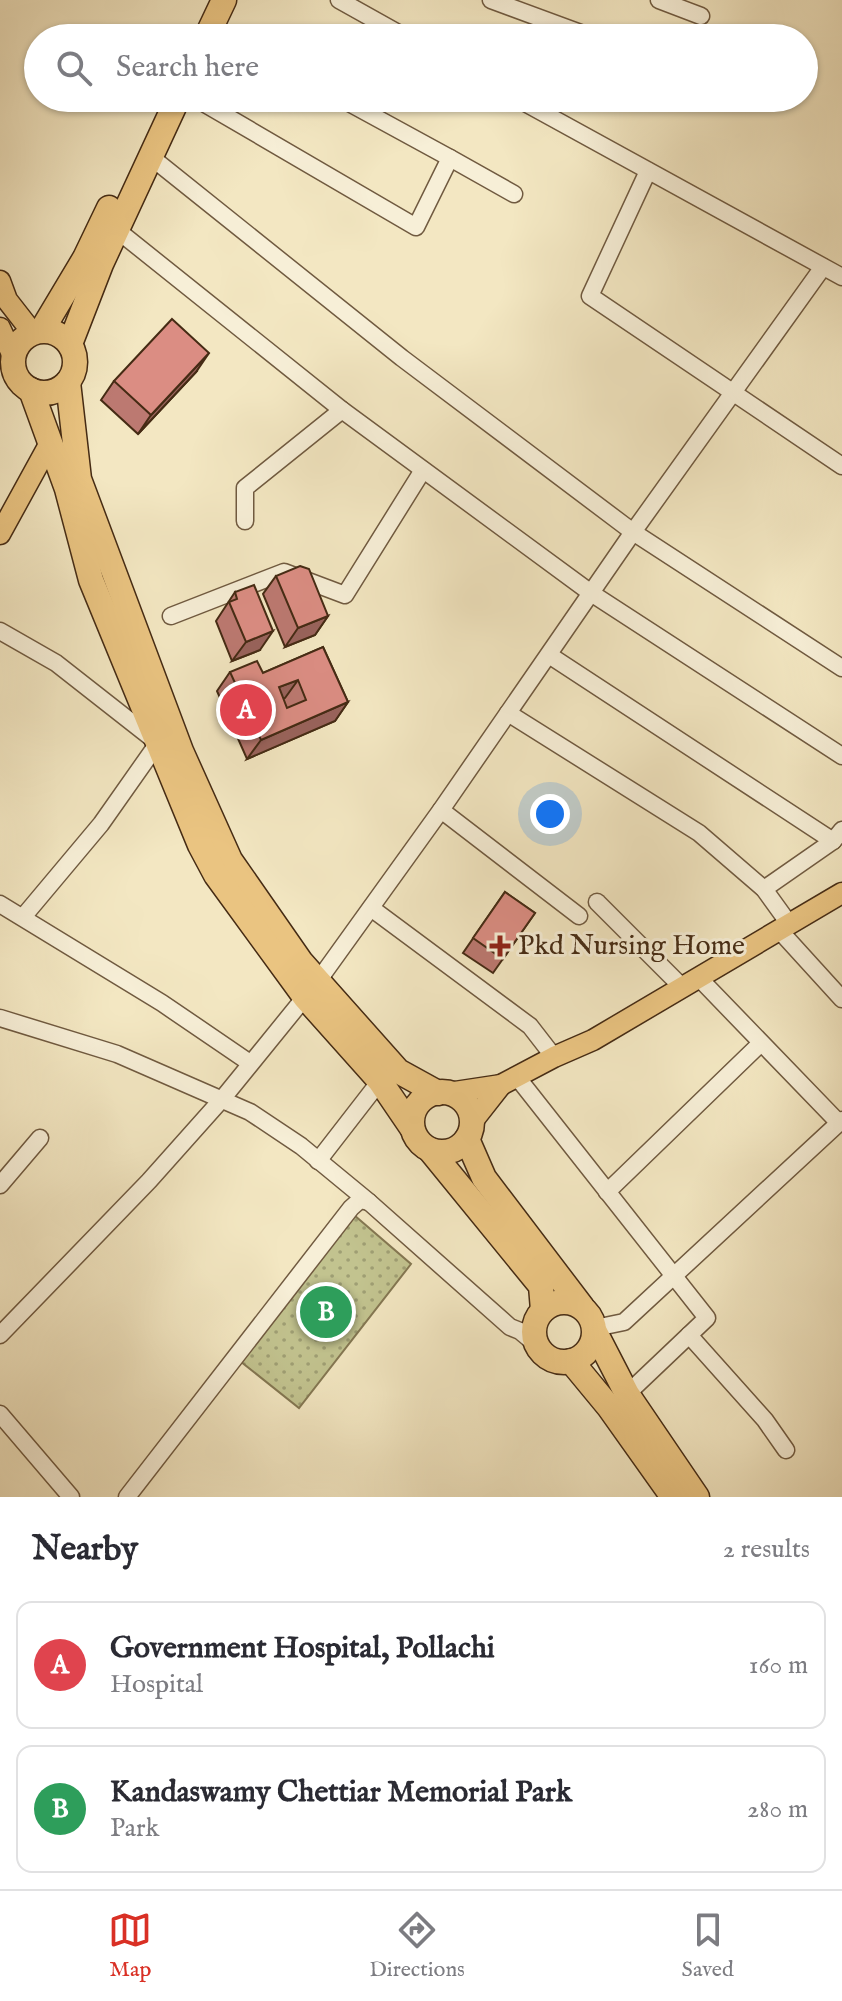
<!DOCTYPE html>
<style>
:root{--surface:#fff;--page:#f2f2f3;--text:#2b2b33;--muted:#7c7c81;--line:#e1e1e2;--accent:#d93025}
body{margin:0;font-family:"IM FELL English",serif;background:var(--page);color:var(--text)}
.you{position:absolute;left:550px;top:814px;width:28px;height:28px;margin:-20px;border:6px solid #fff;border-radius:50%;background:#1a73e8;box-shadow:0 0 0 12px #1a73e833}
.badge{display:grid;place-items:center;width:52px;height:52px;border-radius:50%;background:var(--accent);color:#fff;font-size:26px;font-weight:700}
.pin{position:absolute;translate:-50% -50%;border:4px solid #fff;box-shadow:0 2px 8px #0006}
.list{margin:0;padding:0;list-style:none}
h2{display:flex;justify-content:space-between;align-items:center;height:104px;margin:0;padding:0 32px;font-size:34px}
h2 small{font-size:26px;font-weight:400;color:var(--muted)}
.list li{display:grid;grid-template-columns:52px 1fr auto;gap:24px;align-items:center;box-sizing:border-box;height:128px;margin:0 16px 16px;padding:0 16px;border:2px solid var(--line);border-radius:16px}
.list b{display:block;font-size:30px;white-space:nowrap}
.list p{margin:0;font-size:26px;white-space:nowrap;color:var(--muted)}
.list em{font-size:26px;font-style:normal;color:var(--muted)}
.icon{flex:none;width:44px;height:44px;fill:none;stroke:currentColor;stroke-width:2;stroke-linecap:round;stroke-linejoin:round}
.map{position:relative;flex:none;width:842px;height:1497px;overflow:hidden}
.search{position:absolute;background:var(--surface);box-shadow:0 2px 6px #0004;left:24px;right:24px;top:24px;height:88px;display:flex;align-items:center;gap:20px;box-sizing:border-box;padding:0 28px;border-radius:44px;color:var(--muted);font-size:30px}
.sheet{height:392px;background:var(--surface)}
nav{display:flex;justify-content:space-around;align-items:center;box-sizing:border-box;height:112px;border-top:2px solid var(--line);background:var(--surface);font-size:22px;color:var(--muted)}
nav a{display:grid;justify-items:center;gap:4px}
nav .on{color:var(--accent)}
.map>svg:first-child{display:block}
</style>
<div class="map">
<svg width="842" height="1497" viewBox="0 0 842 1497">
<defs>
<pattern id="park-dots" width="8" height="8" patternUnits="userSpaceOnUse" patternTransform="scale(2)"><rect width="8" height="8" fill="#c2c38f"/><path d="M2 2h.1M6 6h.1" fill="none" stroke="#9f9f74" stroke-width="1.8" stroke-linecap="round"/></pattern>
</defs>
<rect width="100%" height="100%" fill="#f3e7c2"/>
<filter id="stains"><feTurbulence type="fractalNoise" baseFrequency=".0025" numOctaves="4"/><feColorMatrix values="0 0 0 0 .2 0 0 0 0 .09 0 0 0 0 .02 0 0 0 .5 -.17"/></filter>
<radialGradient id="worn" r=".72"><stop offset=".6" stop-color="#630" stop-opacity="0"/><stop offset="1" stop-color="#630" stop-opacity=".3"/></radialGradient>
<path fill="url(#park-dots)" stroke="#847752" stroke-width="2" d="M 354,1215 L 411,1264 L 299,1408 L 240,1361 Z"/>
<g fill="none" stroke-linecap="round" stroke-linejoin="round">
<defs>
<g id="minor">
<path d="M 339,0 L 407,38"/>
<path d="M 491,0 L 594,38"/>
<path d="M 659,0 L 701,16"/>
<path d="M 211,28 L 229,38"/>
<path d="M 195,98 L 416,227 L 450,158 L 340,98"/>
<path d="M 516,98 L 842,277"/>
<path d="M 151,157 L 402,358 L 633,532 L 842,668"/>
<path d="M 450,158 L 514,194"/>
<path d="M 648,171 L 590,296 L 842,466"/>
<path d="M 117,230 L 342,410 L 591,593 L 842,756"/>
<path d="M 245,521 L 245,488 L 342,410"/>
<path d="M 171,616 L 284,572 L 345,595 L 423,470"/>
<path d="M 0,631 L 56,663 L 158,743 L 101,824 L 23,917"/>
<path d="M 549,655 L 833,841"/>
<path d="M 508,713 L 699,833 L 764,889 L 790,925"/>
<path d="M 441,810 L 579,916"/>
<path d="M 764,889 L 833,841 L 842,830"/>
<path d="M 597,902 L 683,988"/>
<path d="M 0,904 L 162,1003 L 250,1063"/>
<path d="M 371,908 L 530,1026 L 554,1057"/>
<path d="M 780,931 L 842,999"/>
<path d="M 699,978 L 839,1123"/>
<path d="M 0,1018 L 117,1054 L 250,1112 L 301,1146 L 369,1202 L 510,1327 L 520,1331 L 538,1346"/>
<path d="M 517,1077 L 707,1318 L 627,1394"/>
<path d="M 318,1161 L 380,1081"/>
<path d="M 0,1185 L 40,1138"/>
<path d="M 607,1192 L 761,1043"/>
<path d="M 595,1328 L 624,1322 L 842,1120"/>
<path d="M 0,1335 L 149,1181 L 223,1098 L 318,981 L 441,810 L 633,532 L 823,267"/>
<path d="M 689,1335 L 765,1420 L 786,1450"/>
<path d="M 0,1414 L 71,1497"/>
<path d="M 127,1497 L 351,1208 L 360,1200 L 369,1202"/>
</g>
<g id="major">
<path d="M 0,281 L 7,300 L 32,332"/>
<path d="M 0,328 L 13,356"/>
<path d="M 0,534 L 51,441"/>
<path d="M 448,1093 L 501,1085 L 554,1057 L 593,1040 L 842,893"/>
<path d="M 472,1122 L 501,1085"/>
</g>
<g id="highway">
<path d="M 206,38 L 224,0"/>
<path d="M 42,330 L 85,258 L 109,208"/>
<circle cx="44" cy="362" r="31"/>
<path d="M 70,344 L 101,264 L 178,98"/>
<path d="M 68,382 L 79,479 L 181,751 L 230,860 L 301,962 L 398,1071 L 438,1093"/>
<path d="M 31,390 L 67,489 L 91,580 L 200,845 L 216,875 L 305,997 L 380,1081 L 412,1128"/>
<circle cx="442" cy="1122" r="30"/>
<path d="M 467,1139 L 484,1178 L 582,1307"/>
<path d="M 430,1150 L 541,1286 L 543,1310"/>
<circle cx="564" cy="1332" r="30"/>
<path d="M 595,1332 L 627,1394 L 697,1497"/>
<path d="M 571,1361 L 609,1407 L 673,1497"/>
</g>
</defs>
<use href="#minor" stroke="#705a40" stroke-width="19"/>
<use href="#major" stroke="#452b14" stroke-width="23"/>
<use href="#highway" stroke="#452b14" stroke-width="27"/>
<use href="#minor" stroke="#f7efd7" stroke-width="16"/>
<use href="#major" stroke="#eac481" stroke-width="20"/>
<use href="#highway" stroke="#eac481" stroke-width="24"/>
</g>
<g fill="#bc7971" stroke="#452b14" stroke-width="2">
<path d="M 196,372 L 138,434 L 101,400 L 114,381 Z"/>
<path d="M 276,576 L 328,616 L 315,635 L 285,647 L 263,594 Z"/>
<path d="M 235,592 L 260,650 L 232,661 L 216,621 Z"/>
<path d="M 323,647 L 348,702 L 335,721 L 247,759 L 217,691 L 230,672 L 263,673 Z"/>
<path d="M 505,892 L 535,913 L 493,973 L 463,953 Z"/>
</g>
<g fill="#99635c" stroke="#452b14" stroke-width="2">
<path d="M 209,353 L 196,372 L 138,434 L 151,415 Z"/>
<path d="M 328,616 L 315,635 L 285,647 L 298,628 Z"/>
<path d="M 273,631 L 260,650 L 232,661 L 246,642 Z"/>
<path d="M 298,680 L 285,698 L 265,706 L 279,687 Z"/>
<path d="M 348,702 L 335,721 L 247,759 L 261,740 Z"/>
</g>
<g fill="#db8d83" stroke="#452b14" stroke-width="2" fill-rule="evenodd">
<path d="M 172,319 L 209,353 L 151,415 L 114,381 Z"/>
<path d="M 300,566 L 309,569 L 328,616 L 298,628 L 276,576 Z"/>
<path d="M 254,585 L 273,631 L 246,642 L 229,602 L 237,599 L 235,592 Z"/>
<path d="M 323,647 L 348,702 L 261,740 L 230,672 L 257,661 L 263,673 ZM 298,680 L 306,700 L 287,708 L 279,687 Z"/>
<path d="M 505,892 L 535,913 L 503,959 L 473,938 Z"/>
</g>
<path fill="#8f2418" stroke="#f7efd7" stroke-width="3" d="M496 934h8v8h8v8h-8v8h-8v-8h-8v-8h8z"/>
<g text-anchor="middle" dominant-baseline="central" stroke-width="6" stroke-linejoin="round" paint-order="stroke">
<g font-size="28" fill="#452b14" stroke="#f7efd7" text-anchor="start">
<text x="518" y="946">Pkd Nursing Home</text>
</g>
</g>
<rect width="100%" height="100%" filter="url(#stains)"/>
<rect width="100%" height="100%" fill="url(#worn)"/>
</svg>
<div class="you"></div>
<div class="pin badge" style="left:246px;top:710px;background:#e0444e">A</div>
<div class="pin badge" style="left:326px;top:1312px;background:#2e9e5b">B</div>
<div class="search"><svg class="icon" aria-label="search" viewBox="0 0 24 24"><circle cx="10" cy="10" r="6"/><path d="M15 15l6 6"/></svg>Search here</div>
</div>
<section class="sheet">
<h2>Nearby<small>2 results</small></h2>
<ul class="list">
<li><span class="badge" style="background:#e0444e">A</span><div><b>Government Hospital, Pollachi</b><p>Hospital</p></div><em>160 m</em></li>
<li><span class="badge" style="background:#2e9e5b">B</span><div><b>Kandaswamy Chettiar Memorial Park</b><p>Park</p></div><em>280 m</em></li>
</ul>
</section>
<nav>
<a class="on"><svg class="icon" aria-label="map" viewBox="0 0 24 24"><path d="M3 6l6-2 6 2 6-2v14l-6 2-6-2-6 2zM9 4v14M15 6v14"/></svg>Map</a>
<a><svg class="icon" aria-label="directions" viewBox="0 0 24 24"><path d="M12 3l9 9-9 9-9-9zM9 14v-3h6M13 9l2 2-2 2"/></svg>Directions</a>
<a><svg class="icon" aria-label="saved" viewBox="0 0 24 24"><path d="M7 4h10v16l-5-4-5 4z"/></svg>Saved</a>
</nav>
